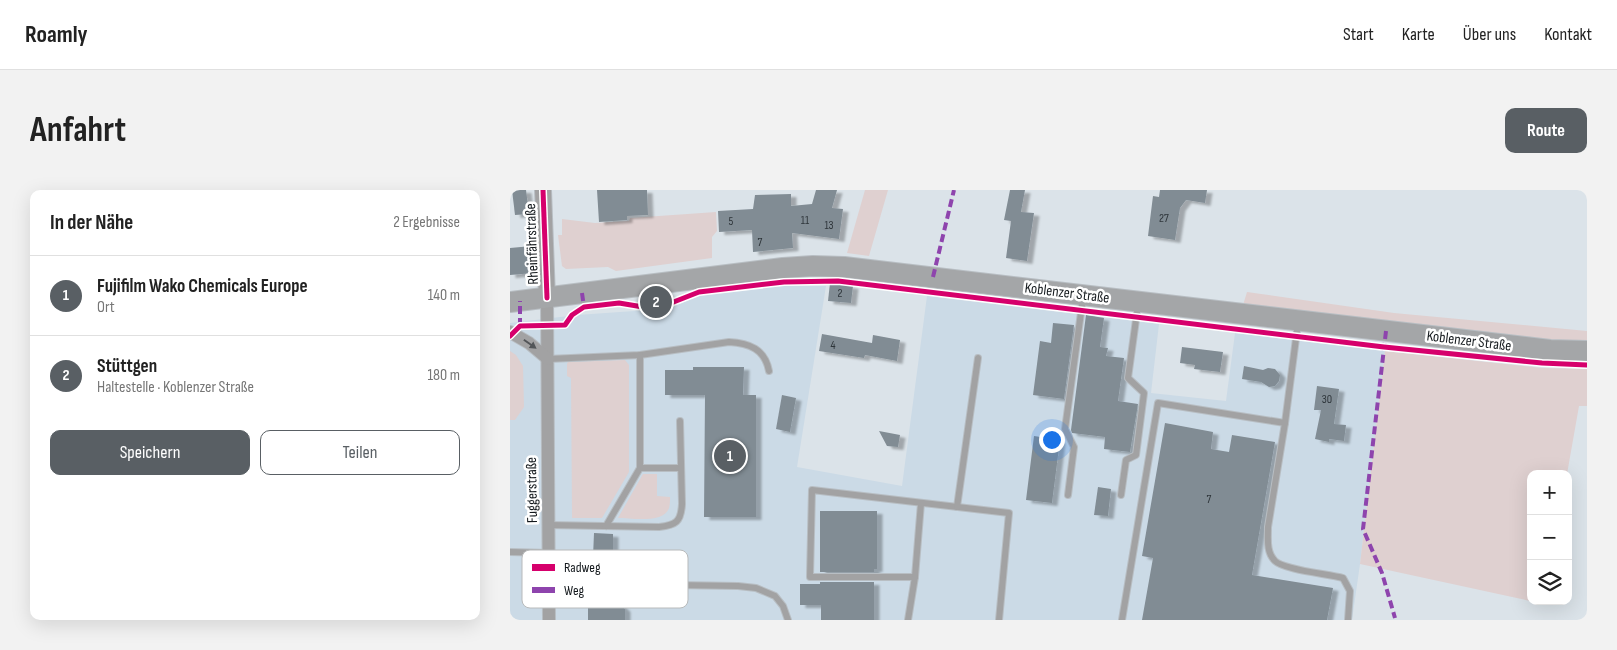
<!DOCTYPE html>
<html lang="de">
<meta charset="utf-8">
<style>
:root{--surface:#fff;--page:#f2f2f2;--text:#222;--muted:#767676;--line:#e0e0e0;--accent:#595f64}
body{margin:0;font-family:"Sofia Sans Condensed",sans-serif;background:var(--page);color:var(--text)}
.controls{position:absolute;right:15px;bottom:15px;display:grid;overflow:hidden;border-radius:10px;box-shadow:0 5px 20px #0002}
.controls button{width:45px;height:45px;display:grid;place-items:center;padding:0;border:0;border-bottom:1px solid var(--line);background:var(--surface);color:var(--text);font:25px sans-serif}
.you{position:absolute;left:541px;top:249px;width:18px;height:18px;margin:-12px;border:4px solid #fff;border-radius:50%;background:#1a73e8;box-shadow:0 0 0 8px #1a73e833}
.badge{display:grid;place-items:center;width:32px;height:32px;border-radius:50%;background:var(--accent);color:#fff;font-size:16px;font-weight:700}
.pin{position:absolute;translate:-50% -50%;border:2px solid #fff;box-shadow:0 1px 5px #0006}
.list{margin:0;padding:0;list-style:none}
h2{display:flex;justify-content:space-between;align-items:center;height:65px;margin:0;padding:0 20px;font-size:21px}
h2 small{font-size:16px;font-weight:400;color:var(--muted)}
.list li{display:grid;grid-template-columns:32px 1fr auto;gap:15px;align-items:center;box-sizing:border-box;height:80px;padding:0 20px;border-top:1px solid var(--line)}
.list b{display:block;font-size:19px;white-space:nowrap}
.list p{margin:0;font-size:16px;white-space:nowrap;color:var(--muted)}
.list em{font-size:16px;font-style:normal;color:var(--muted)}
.actions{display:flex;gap:10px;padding:15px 20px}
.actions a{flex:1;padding:11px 0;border:1px solid var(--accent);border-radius:10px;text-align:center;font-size:18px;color:var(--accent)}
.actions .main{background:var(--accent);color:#fff}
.icon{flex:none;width:28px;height:28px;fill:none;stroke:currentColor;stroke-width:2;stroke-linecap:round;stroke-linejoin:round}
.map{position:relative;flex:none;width:1077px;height:430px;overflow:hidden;border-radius:10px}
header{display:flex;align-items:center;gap:30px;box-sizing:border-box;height:70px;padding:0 25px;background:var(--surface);border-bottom:1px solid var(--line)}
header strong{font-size:24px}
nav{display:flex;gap:28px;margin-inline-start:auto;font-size:18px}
.intro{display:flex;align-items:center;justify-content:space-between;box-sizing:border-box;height:120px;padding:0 30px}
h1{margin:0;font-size:35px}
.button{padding:12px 22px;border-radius:10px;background:var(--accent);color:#fff;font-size:18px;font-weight:700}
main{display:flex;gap:30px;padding:0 30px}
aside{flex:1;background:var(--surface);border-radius:10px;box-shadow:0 5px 20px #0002}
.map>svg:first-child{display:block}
</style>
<header>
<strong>Roamly</strong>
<nav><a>Start</a><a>Karte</a><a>Über uns</a><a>Kontakt</a></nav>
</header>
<div class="intro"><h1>Anfahrt</h1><a class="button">Route</a></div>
<main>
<aside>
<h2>In der Nähe<small>2 Ergebnisse</small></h2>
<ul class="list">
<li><span class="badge">1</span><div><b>Fujifilm Wako Chemicals Europe</b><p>Ort</p></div><em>140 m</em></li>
<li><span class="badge">2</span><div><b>Stüttgen</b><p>Haltestelle · Koblenzer Straße</p></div><em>180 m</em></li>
</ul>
<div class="actions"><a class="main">Speichern</a><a>Teilen</a></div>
</aside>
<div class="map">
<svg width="1077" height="430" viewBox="0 0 1077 430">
<defs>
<filter id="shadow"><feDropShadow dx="5.5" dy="3" stdDeviation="1" flood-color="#0004"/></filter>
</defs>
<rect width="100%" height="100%" fill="#dbe3e9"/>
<path fill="#cbdae6" d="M 273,96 L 316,96 L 287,277 L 392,296 L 417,106 L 649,134 L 641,203 L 716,211 L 725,143 L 875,161 L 850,374 L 842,430 L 0,430 L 0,133 L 67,125 L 153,119 L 192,104 Z"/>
<g fill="#dfd0d0">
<path d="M 355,0 L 378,0 L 359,66 L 337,63 Z"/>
<path d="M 206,22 L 207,41 L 202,47 L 202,68 L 106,81 L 98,77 L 56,79 L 52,76 L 48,45 L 52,45 L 52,29 L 85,33 L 119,31 L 120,28 Z"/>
<path d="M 737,102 L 884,123 L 1077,141 L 1077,152 L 1036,150 L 733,115 Z"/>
<path d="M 0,161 L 6,165 L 13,176 L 14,217 L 5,230 L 0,230 Z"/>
<path d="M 875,161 L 1032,178 L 1077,179 L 1077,216 L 1069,216 L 1057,284 L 1021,284 L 1021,411 L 1034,411 L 1034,414 L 850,374 Z"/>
<path d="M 115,170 L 119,175 L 119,282 L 92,328 L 62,328 L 61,188 L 57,186 L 57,174 L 58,172 Z"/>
<path d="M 133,284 L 147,284 L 147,306 L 160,307 C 160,310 160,315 159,318 C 154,334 121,328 108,328 Z"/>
</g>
<g fill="#818c94" filter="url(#shadow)">
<path d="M 2,0 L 16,0 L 19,24 L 5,25 Z"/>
<path d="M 87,0 L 137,0 L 138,25 L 117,26 L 117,30 L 89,32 Z"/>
<path d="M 306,0 L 327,0 L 322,18 L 333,19 L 329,49 L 282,43 L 283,58 L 243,62 L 242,40 L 209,42 L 208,21 L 243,19 L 245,5 L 281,4 L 281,16 L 302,14 Z"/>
<path d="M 500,0 L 515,0 L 511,22 L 524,23 L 517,71 L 496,68 L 501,31 L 494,30 Z"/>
<path d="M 650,0 L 697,0 L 695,13 L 676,10 L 670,18 L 665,50 L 638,46 L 643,6 L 649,7 Z"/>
<path d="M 22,56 L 24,83 L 0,85 L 0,58 Z"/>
<path d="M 320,93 L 343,96 L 341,113 L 318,111 Z"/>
<path d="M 576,125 L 594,128 L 590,157 L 598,158 L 596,166 L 614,168 L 608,211 L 628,214 L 620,262 L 594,259 L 595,247 L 562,243 L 561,240 Z"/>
<path d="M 543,133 L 564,135 L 554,209 L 523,205 L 530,151 L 541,153 Z"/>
<path d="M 312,144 L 362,153 L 363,145 L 390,150 L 387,171 L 355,165 L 354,168 L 309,161 Z"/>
<path d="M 672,157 L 713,162 L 710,182 L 684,179 L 685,175 L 670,173 Z"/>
<path d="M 734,176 L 753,180 L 758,178 L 765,179 L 770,185 L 769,191 L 765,196 L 759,197 L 751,192 L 732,189 Z"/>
<path d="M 183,177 L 234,177 L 233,205 L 246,205 L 246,327 L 194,327 L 195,205 L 155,205 L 155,180 L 183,180 Z"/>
<path d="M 807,196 L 829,199 L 824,234 L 836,235 L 834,251 L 819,249 L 819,252 L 805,249 L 811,220 L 804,220 Z"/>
<path d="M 272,205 L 286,208 L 280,242 L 266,239 Z"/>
<path d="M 655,233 L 703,242 L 701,259 L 719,262 L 722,245 L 765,252 L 742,385 L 823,398 L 817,430 L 632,430 L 643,368 L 632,366 Z"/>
<path d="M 369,241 L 390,245 L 388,257 L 377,256 Z"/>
<path d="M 524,246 L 550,250 L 542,313 L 516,310 Z"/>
<path d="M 588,297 L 601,299 L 598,326 L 584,325 Z"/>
<path d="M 310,321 L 367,321 L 367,379 L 364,379 L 364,382 L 310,382 Z"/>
<path d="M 84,343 L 103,344 L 103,367 L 138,367 L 138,385 L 115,385 L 115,409 L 111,411 L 110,414 L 115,419 L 115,430 L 78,430 L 78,418 L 82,416 L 83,413 L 81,409 L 78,408 L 78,367 L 83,367 Z"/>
<path d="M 310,392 L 364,392 L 364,430 L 311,430 L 311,415 L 290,415 L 290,394 L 310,394 Z"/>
</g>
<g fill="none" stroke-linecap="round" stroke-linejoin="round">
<defs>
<g id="service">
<path d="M 38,169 L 130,165 L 219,152 C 239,153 255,159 259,181"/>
<path d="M 775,233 L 788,133"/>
<path d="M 130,278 L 171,278"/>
<path d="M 558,305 L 564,257 L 555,239 L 573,108"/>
<path d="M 611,305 L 616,270 L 626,265 L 634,203 L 618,188 L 628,115"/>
<path d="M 411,313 L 405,387 L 300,387 L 302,300 C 368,308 433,315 499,323 L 489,430"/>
<path d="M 447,317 L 468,168"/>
<path d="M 38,335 L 149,337 C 166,335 171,332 172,314 L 170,231"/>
<path d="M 96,336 L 130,278 L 130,165"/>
<path d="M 0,362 L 39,363"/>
<path d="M 39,413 L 78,413"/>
<path d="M 115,414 L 141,409 L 165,395 L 228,396 L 246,398 L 265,406 L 273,416 L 278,430"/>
<path d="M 398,430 L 405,387"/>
<path d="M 612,430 L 648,213 L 775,233 L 758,337 C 758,349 756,362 765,371 C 774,380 819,384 833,388 L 840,401 L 838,430"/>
</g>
<g id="minor">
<path d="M 37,108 L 39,430"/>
<path d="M 0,142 L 19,153 L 38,169"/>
</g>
<path id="tertiary" d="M 33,0 L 37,108"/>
<path id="primary" d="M 0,112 L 273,78 L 303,76 L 334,77 L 1040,160 L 1077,161"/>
</defs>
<use href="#service" stroke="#b8bec3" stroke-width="8"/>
<use href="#minor" stroke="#b8bec3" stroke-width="14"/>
<use href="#tertiary" stroke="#b8bec3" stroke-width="18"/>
<use href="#primary" stroke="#b8bec3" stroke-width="22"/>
<use href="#service" stroke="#a2a2a3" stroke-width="6"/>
<use href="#minor" stroke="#a2a2a3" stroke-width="12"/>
<use href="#tertiary" stroke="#a2a2a3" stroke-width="16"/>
<use href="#primary" stroke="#a4a6a8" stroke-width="20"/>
<g stroke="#8e44ad" stroke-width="4" stroke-dasharray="8 4" stroke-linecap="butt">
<path d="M 423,87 L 444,0"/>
<path d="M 72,103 L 74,117"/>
<path d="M 10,136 L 10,111"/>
<path d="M 876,141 L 853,339 L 872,383 L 885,428"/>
</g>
<defs>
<g id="cycleway">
<path d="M 33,0 L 37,108"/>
<path d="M 0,146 L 10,136 L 55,135 L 62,125 L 74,117 L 109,113 L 133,117 L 161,113 L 189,102 L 274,92 L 328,91 L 874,157 L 1032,173 L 1077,175"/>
</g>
</defs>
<use href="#cycleway" stroke="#fff" stroke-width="8"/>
<use href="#cycleway" stroke="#d6006c" stroke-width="5"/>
</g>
<defs><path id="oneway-solid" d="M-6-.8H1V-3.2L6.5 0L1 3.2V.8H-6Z" transform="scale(1.25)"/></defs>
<use fill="#535659" href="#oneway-solid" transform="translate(20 154) rotate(35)"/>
<g text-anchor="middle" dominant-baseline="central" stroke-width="5" stroke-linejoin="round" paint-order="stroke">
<g font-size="12" fill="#2e353a">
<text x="654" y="28">27</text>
<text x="295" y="30">11</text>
<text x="221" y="31">5</text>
<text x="319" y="35">13</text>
<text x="250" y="52">7</text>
<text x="330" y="103">2</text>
<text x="323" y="155">4</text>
<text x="817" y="209">30</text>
<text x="699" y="309">7</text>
</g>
<g font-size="15" fill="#13181c" stroke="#fff">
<text transform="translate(22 54) rotate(-92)">Rheinfährstraße</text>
<text transform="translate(557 103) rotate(7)">Koblenzer Straße</text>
<text transform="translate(959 151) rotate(7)">Koblenzer Straße</text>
<text transform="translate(22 300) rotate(-91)">Fuggerstraße</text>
</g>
</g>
<rect x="12" y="360" width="166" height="58" rx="8" fill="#fff" stroke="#b8babb" stroke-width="1"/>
<rect x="22" y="374" width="23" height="7" fill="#d6006c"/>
<rect x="22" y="397" width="23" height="6" fill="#8e44ad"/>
<g font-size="14" fill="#13181c">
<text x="54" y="382">Radweg</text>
<text x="54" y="405">Weg</text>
</g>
</svg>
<div class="controls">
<button>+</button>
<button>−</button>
<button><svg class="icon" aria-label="layers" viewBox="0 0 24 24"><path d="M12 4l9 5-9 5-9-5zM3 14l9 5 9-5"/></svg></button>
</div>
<div class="you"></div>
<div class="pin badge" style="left:220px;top:266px">1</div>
<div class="pin badge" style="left:146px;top:112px">2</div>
</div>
</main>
